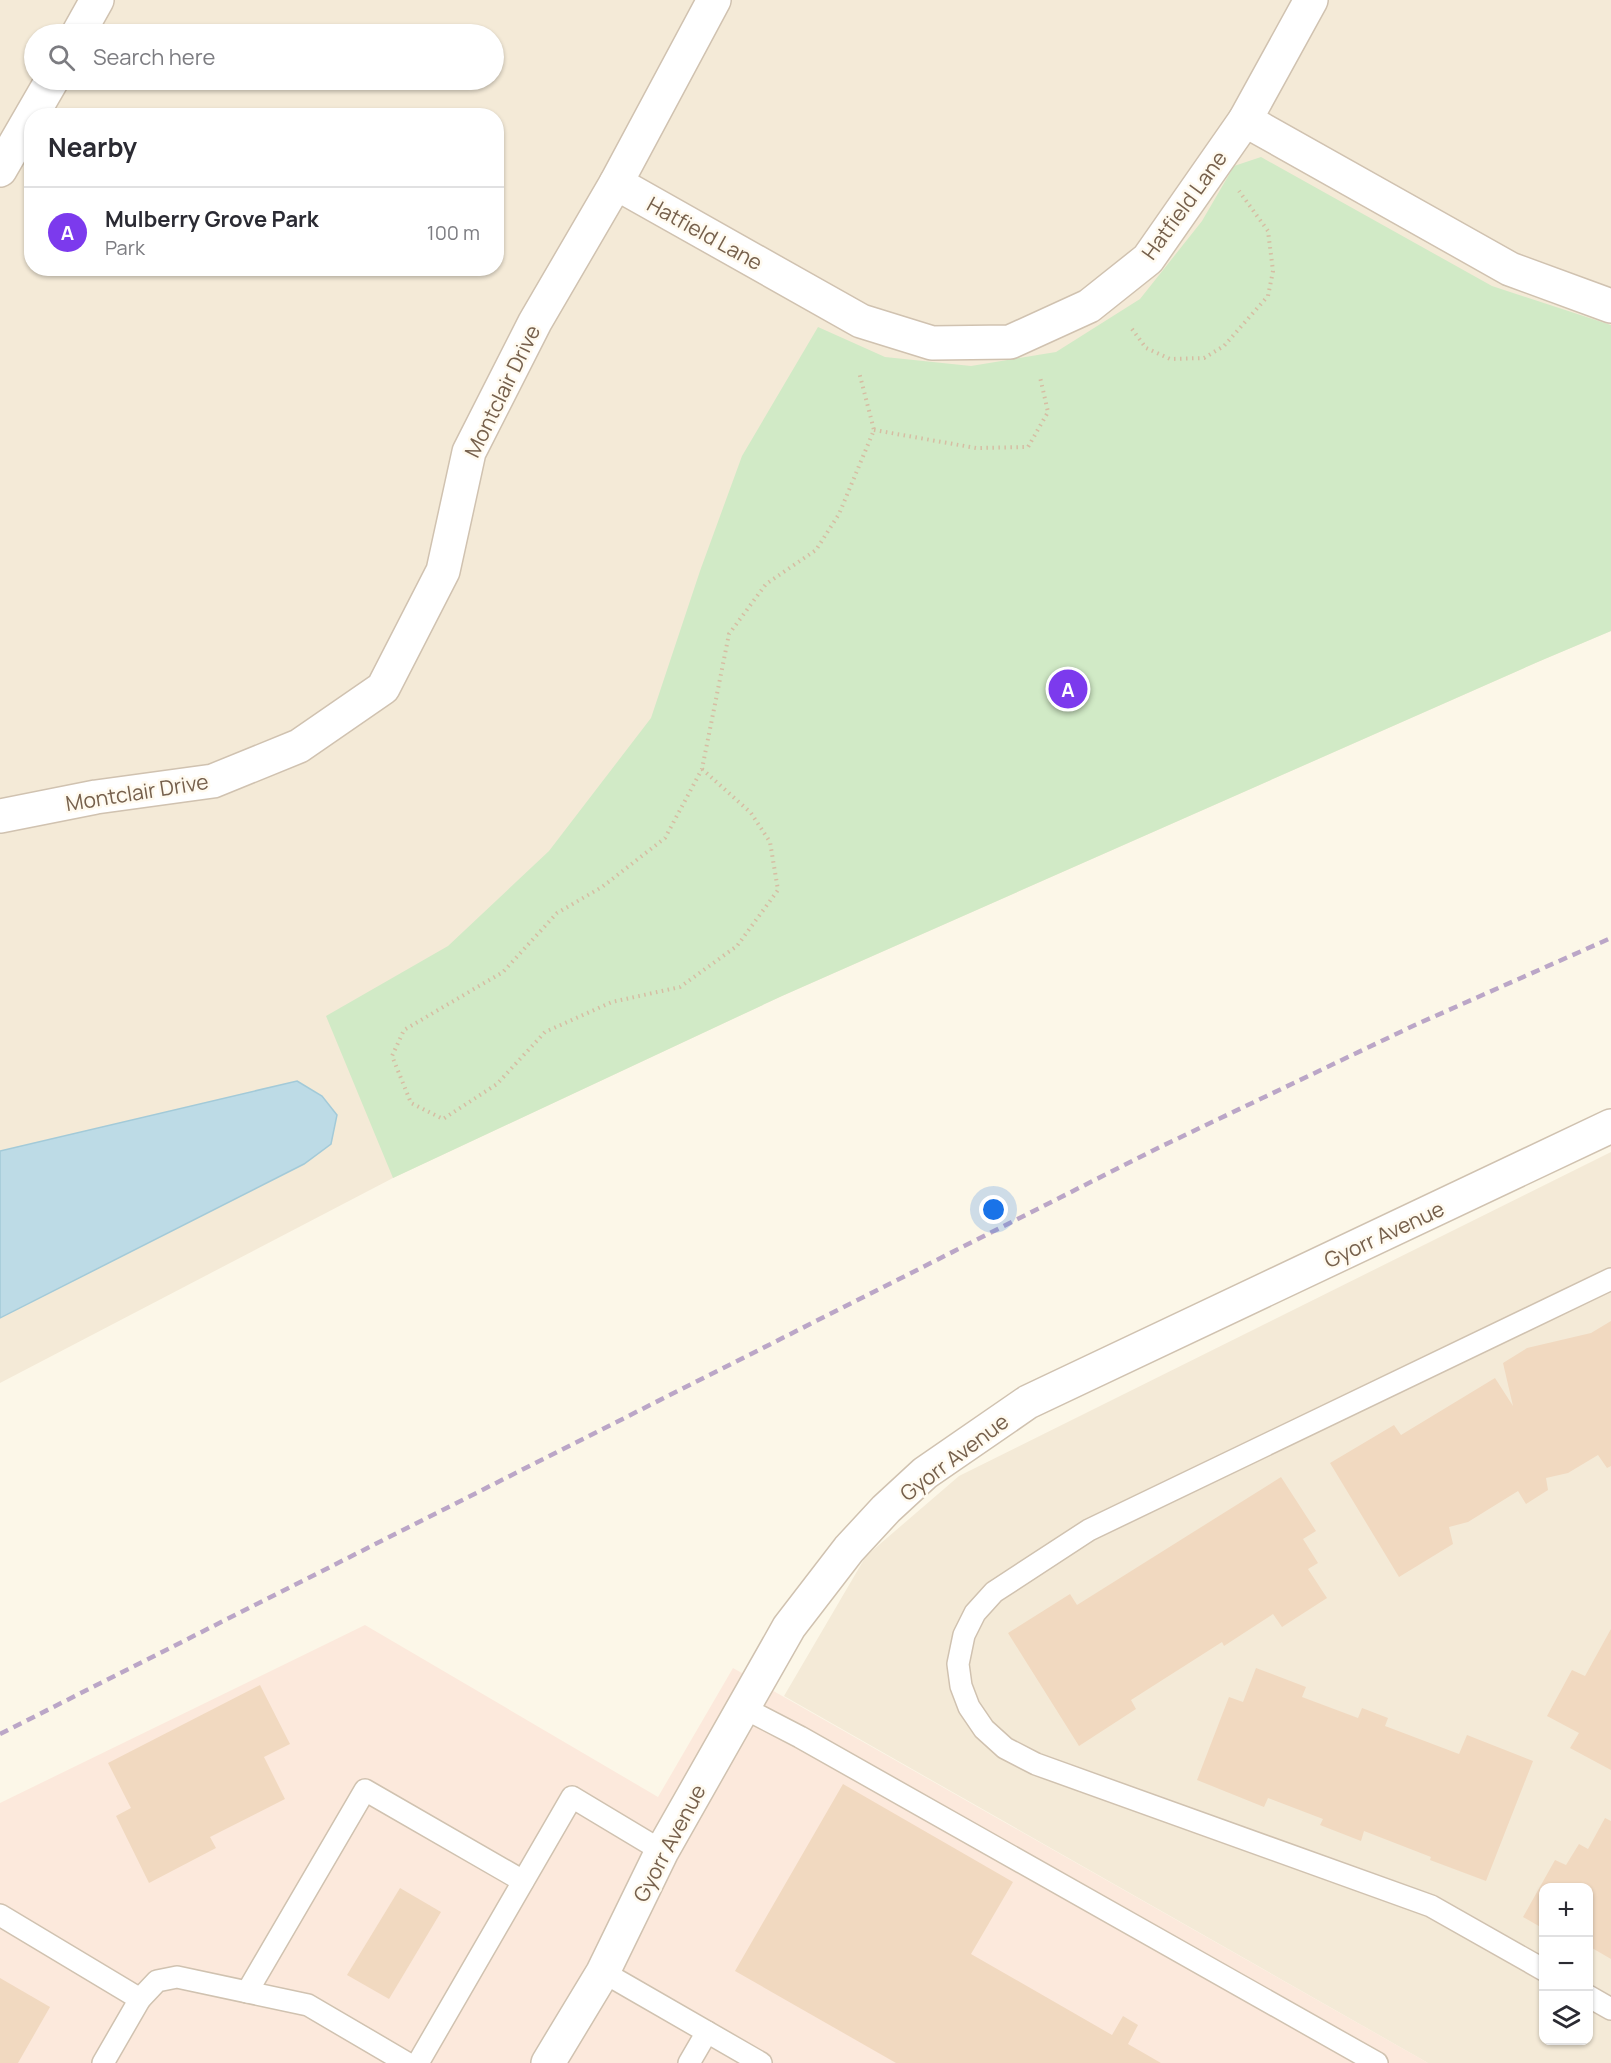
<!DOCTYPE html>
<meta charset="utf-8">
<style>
:root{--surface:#fff;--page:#f2f2f3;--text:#2b2b33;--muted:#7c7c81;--line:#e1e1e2;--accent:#7c3aed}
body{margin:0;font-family:Manrope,sans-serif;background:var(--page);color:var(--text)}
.controls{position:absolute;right:18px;bottom:18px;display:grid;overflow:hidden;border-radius:12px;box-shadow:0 2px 4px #0004}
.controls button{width:54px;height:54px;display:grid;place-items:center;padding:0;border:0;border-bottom:2px solid var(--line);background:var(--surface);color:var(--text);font:30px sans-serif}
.you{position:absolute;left:994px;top:1210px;width:21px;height:21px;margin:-15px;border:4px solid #fff;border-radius:50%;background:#1a73e8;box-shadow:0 0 0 9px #1a73e833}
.badge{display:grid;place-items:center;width:39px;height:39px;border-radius:50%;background:var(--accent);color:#fff;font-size:20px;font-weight:700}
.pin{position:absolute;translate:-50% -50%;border:3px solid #fff;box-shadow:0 2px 6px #0006}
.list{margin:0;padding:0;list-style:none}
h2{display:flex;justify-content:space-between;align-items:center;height:78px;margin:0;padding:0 24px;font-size:26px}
h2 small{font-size:20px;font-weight:400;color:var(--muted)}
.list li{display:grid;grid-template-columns:39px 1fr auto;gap:18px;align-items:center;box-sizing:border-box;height:90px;padding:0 24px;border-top:2px solid var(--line)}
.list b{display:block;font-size:22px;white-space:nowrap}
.list p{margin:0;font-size:20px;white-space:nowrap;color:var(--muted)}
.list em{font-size:20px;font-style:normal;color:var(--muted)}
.icon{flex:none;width:33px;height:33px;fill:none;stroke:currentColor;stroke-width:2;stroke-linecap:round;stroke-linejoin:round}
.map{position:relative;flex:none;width:1611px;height:2063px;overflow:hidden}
.search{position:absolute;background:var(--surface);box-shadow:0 2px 4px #0004;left:24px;top:24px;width:480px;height:66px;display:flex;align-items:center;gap:15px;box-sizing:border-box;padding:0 21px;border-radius:33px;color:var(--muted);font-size:22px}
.panel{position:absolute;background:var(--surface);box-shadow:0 2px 4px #0004;left:24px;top:108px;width:480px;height:168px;border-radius:24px}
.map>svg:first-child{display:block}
</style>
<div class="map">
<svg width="1611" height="2063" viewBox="0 0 1611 2063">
<rect width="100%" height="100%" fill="#fcf7e8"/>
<g fill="#f4ead7" fill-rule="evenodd">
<path d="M 0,0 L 1611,0 L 1611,631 L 1540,661 L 782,996 L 393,1178 L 0,1383 ZM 34,34 L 494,34 L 494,80 L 34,80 ZM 32,116 L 496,116 L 496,268 L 32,268 Z"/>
<path d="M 1611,1152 L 1611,2063 L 1428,2063 L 784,1696 L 866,1556 L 959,1476 ZM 1544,1888 L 1588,1888 L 1588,2040 L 1544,2040 Z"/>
</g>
<path fill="#fce9dc" d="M 365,1625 L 658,1797 L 733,1668 L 1428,2063 L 0,2063 L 0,1803 Z"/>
<path fill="#d1eac6" d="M 1261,157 L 1492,286 L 1611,325 L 1611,631 L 1540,661 L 782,996 L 393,1178 L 326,1016 L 448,946 L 549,851 L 651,718 L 700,571 L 742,456 L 818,327 L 885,357 L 971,366 L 1056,352 L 1140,299 L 1202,221 L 1234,166 Z"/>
<path fill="#bddbe6" stroke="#a3cad8" stroke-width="1.5" d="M 297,1081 L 322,1096 L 337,1115 L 331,1144 L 304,1164 L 0,1318 L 0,1151 Z"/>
<g fill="#f1d9c0">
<path d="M 1611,1321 L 1611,1466 L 1607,1468 L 1598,1455 L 1568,1473 L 1546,1478 L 1548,1490 L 1526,1504 L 1518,1491 L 1468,1522 L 1449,1527 L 1453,1544 L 1399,1577 L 1330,1463 L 1394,1425 L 1401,1435 L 1495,1378 L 1513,1406 L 1503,1363 L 1527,1348 L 1591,1333 Z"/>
<path d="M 1281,1477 L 1316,1531 L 1303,1539 L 1318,1563 L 1308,1569 L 1327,1598 L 1282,1627 L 1273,1614 L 1224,1646 L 1222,1642 L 1131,1700 L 1136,1709 L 1079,1746 L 1008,1633 L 1070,1594 L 1077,1605 Z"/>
<path d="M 1611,1629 L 1611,1770 L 1570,1748 L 1579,1733 L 1547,1716 L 1572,1670 L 1585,1676 Z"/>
<path d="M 1256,1668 L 1306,1687 L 1302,1697 L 1358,1718 L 1362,1708 L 1388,1718 L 1385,1726 L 1459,1754 L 1467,1735 L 1533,1761 L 1486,1881 L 1430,1860 L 1431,1857 L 1364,1831 L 1361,1841 L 1320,1825 L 1323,1819 L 1268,1798 L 1264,1807 L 1197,1780 L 1229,1697 L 1243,1702 Z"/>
<path d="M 260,1685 L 290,1744 L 264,1757 L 285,1799 L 210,1837 L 216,1848 L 149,1883 L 116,1816 L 131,1808 L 108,1763 Z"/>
<path d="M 843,1784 L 1013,1882 L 971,1954 L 1112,2035 L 1123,2016 L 1138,2025 L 1128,2044 L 1161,2063 L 896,2063 L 735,1971 Z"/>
<path d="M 1605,1818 L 1611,1821 L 1611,1959 L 1592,1948 L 1588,1954 L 1588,1888 L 1544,1888 L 1544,1929 L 1523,1917 L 1555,1860 L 1566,1865 L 1579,1844 L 1588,1849 Z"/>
<path d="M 400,1888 L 441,1912 L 389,1999 L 347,1975 Z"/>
<path d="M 0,1978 L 50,2007 L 18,2063 L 0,2063 Z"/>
</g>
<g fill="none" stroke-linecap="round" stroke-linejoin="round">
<defs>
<g id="service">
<path d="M 744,1708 L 800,1737 L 1377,2063"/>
<path d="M 0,1915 L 140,1999"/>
<path d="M 1544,1970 L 1431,1906 L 1036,1764 L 1005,1748 L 984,1729 L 969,1707 L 961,1686 L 958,1664 L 964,1635 L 975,1613 L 994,1592 L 1089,1530 L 1611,1279"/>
<path d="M 603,1972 L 761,2063"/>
<path d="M 247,1992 L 365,1790 L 523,1881"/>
<path d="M 1588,1996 L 1611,2009"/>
<path d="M 103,2063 L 140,1999 L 157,1981 L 177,1977 L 308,2005 L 407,2063"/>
<path d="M 418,2063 L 572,1797 L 662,1851"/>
<path d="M 689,2063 L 707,2032"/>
</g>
<g id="minor">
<path d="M 78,34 L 97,0"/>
<path d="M 1245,120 L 1510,269 L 1611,306"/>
<path d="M 0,170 L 52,80"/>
<path d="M 616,183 L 861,321 L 932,343 L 1010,342 L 1089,306 L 1148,259 L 1245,120 L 1311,0"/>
<path d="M 0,816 L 96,797 L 213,781 L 299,746 L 383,688 L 443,571 L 469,452 L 535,322 L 616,183 L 714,0"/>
<path d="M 548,2063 L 603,1972 L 662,1851 L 789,1627 L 849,1549 L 886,1509 L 925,1473 L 1028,1402 L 1611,1126"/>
</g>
</defs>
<use href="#service" stroke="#d0c2b0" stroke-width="24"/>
<use href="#minor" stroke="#d0c2b0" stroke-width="36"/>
<g stroke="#d6bda3" stroke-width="4" stroke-dasharray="1.5 4.5" stroke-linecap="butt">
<path d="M 1132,329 L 1146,348 L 1170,359 L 1204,358 L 1224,346 L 1268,296 L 1273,271 L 1268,231 L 1239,191"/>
<path d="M 874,430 L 976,448 L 1028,447 L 1048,412 L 1040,377"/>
<path d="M 702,769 L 751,813 L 770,842 L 778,890 L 737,946 L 680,987 L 612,1002 L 545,1032 L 497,1084 L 443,1119 L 411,1103 L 392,1056 L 404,1030 L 503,972 L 557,913 L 602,887 L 665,838 L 702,769 L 729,634 L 766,584 L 816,550 L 839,514 L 874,430 L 859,372"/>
</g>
<use href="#service" stroke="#fff" stroke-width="21"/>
<use href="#minor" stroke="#fff" stroke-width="33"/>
<path stroke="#bba6c7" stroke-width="4.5" stroke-dasharray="9 6" stroke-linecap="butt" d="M 0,1734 L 1158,1148 L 1415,1025 L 1611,938"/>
</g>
<g text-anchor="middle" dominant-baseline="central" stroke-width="5" stroke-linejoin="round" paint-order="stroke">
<g font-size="21" fill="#76604c" stroke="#fffaef">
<text transform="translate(1184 205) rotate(-54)">Hatfield Lane</text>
<text transform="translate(705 233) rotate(29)">Hatfield Lane</text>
<text transform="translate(502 391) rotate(-64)">Montclair Drive</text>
<text transform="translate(137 792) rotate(-9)">Montclair Drive</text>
<text transform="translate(1384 1234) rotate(-25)">Gyorr Avenue</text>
<text transform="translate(954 1457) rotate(-37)">Gyorr Avenue</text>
<text transform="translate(669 1843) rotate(-62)">Gyorr Avenue</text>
</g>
</g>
</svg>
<div class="controls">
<button>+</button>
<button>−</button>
<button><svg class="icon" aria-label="layers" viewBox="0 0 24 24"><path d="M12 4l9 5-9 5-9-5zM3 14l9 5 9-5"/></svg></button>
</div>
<div class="you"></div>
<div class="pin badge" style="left:1068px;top:689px">A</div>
<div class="search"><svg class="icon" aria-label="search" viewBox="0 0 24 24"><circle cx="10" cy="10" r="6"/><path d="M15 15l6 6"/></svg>Search here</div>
<section class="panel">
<h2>Nearby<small></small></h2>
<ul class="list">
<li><span class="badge">A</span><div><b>Mulberry Grove Park</b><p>Park</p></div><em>100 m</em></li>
</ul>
</section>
</div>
